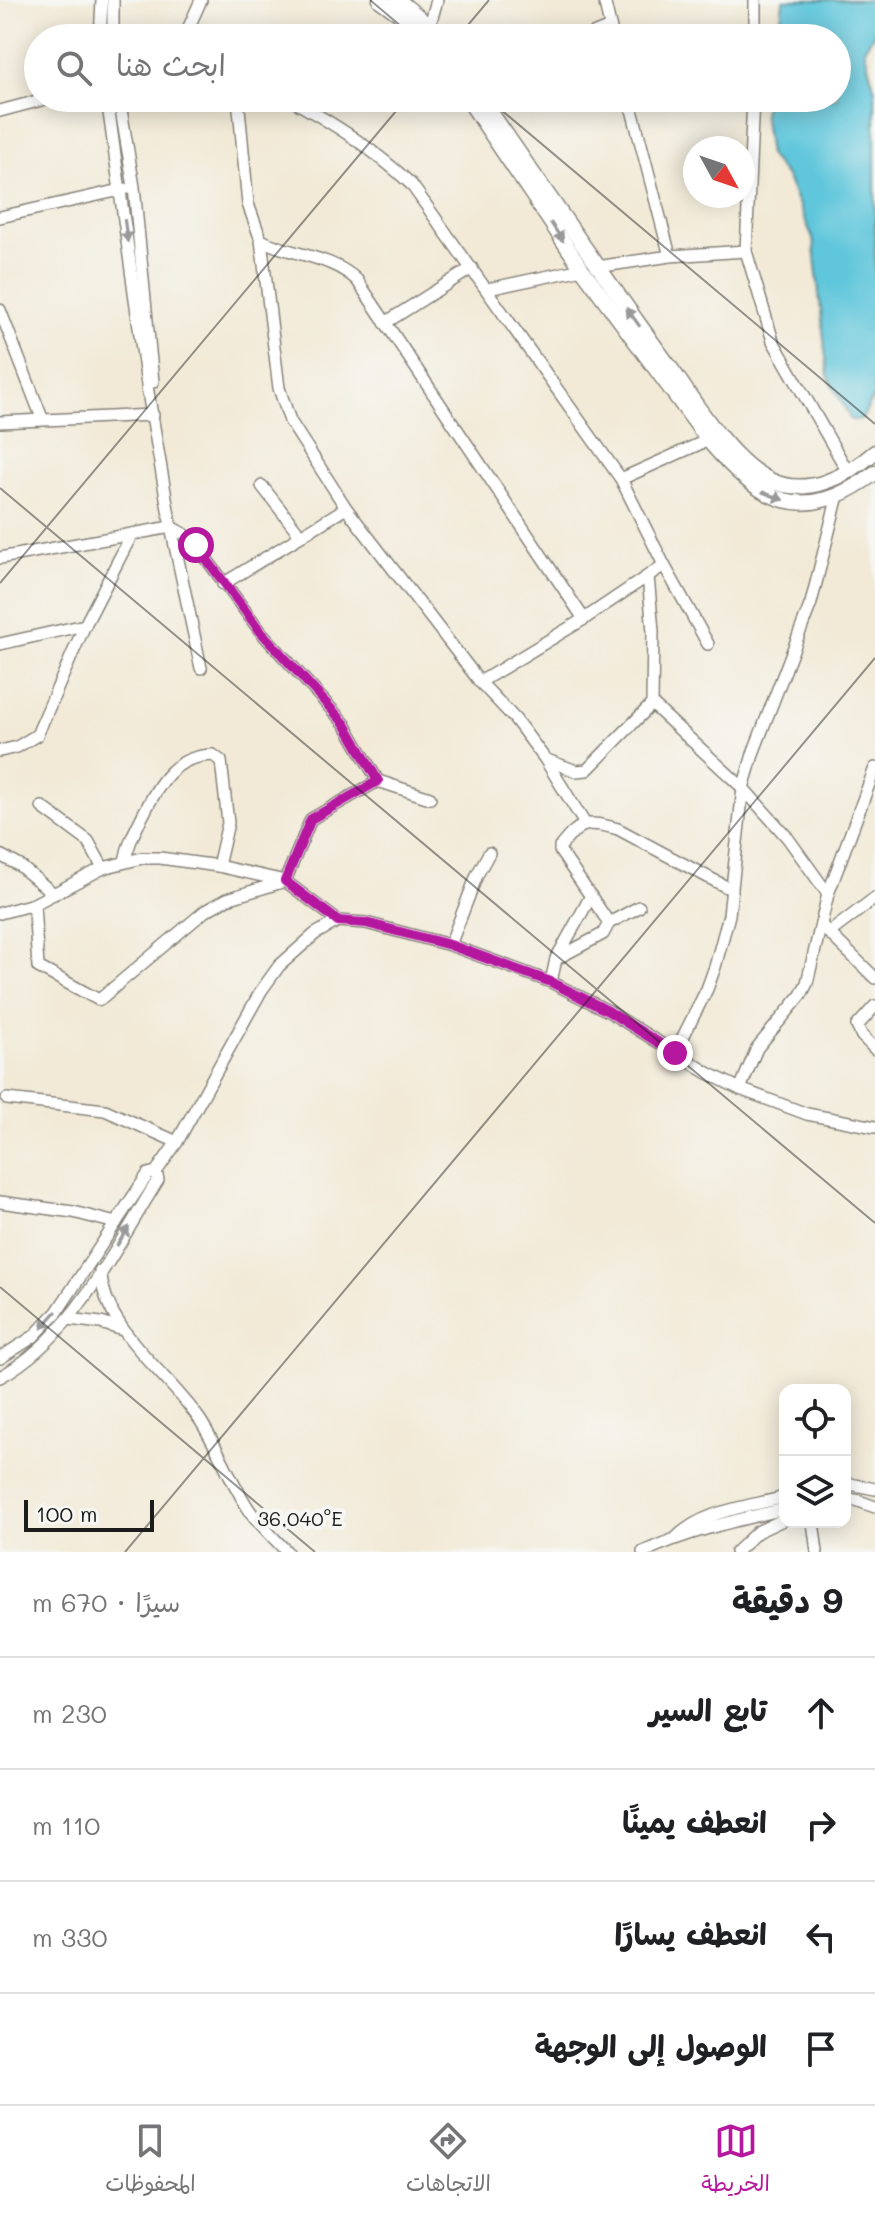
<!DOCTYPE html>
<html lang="ar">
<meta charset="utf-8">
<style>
:root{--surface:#fff;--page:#f6f6f6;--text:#202124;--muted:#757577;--line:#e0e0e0;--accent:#b5179e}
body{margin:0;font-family:Mali,"Playpen Sans Arabic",sans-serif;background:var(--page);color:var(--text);direction:rtl}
.controls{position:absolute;right:24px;bottom:24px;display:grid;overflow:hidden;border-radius:16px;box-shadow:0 4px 20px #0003}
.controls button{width:72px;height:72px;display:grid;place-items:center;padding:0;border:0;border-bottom:2px solid var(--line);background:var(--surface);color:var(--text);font:40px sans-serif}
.compass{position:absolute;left:683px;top:136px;width:72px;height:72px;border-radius:50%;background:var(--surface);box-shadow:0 4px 20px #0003;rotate:130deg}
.scale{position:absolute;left:24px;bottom:20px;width:130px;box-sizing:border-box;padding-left:8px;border:4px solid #1c1c1c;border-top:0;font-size:22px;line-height:28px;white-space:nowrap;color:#1c1c1c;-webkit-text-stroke:6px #f6f6f2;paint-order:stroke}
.stop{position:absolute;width:24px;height:24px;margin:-18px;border:6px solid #b5179e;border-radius:50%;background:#fff}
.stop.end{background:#b5179e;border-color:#fff;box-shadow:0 2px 8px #0008}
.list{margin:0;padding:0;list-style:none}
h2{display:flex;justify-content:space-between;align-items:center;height:104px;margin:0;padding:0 32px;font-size:34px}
h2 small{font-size:26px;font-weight:400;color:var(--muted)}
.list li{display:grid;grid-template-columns:52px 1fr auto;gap:24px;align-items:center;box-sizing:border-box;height:112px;padding:0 32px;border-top:2px solid var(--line)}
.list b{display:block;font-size:30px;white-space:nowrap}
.list em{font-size:26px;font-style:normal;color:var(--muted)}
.icon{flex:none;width:44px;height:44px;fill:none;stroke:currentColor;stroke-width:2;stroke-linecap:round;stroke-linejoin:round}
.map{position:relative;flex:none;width:875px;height:1552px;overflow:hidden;direction:ltr}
.search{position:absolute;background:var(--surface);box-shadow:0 4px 20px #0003;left:24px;right:24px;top:24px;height:88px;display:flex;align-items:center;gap:20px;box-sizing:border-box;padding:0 28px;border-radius:44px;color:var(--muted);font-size:30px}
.sheet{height:552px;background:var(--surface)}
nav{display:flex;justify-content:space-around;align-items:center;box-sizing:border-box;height:112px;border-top:2px solid var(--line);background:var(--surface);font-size:22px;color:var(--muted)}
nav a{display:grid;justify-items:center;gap:4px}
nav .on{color:var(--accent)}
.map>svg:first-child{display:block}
</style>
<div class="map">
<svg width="875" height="1552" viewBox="0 0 875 1552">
<rect width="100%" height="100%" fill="#f6f6f2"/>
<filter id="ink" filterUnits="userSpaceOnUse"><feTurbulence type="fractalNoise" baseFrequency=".0125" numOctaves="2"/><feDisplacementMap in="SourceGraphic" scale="16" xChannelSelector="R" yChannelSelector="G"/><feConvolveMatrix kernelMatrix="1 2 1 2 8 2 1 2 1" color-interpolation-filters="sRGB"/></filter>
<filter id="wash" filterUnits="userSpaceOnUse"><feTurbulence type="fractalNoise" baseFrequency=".006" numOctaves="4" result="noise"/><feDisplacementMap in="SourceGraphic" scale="32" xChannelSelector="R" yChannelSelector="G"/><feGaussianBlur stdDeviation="1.8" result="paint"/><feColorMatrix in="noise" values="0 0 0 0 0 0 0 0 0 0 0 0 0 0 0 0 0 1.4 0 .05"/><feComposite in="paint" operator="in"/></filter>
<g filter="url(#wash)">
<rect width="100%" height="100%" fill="#f2ead7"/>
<path fill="#5ec6db" stroke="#3d717c" stroke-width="2" d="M 783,0 L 875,0 L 875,32 L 864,49 L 875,91 L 875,394 L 862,419 L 851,420 L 828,376 L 813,238 L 787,178 L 769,155 L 763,111 L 769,98 L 837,98 L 837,38 L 779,38 Z"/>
</g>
<g filter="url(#ink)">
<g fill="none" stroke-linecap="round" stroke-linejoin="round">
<defs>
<g id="minor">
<path d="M 604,0 L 613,38"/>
<path d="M 429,28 L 437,0"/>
<path d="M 100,38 L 102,0"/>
<path d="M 113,38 L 113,0"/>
<path d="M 184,38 L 201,0"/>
<path d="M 583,38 L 610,27"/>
<path d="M 755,38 L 755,0"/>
<path d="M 107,98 L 148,392 L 171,527 L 201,668"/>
<path d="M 119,98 L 134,187 L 153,382"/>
<path d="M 238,98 L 248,204 L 261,240 C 293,256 330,255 357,280 L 584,619"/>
<path d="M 288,98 C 336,125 371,147 411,184 L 621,479 L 664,565 L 708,644"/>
<path d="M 629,98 L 670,256"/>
<path d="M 753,98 L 746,251 L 773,341 L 848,472"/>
<path d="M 0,111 L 49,98"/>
<path d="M 0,217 L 125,189"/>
<path d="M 261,240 L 279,388 L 290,421 L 346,508 L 480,682 L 515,719 L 545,759 L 585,824"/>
<path d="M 597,267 L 670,256 L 746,251"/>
<path d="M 488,289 L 582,269"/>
<path d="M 0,310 L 42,418"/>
<path d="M 385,323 L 472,268"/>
<path d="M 0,422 L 153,415"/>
<path d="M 621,479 L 708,440"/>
<path d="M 262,486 L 301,536"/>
<path d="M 0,558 L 171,527 L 184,534 L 196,545 L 261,632 L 345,724 L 378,781 L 430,798"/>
<path d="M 648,576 L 653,631 L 652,704"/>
<path d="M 223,584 L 346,508"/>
<path d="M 0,644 L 85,625"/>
<path d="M 480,682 L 584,619 L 664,565"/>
<path d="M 0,751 L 17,747 L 37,735 L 85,625 L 131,536"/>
<path d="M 547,760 L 576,771 L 587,770 L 652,704 L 743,788 L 787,837 L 828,894"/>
<path d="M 42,807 L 88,841 L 103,868"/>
<path d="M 0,855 L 20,866 L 54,894"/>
<path d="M 125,861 C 128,843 136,829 144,813 C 160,782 174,756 213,755 L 221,761 L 228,823 L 218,866"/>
<path d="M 34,904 L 38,967 L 99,1000 L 205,911 L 227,899 L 285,881 L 311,819 L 378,781"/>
<path d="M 639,907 L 609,923 L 560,851 L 560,847 C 580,822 586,820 618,829 L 732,890"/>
<path d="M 0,913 L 34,904 L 103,868 L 142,858 L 160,858 L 218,866 L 285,881 L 338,921"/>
<path d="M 821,925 L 875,978"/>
<path d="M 829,933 L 875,898"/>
<path d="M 450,945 L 477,875 L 489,853"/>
<path d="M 556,959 L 603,934 L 609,923"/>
<path d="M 551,982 L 556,959 L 591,896"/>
<path d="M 875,1006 L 857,1026 L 862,1036 L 875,1049"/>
<path d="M 675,1053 L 707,989 L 715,967 L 729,915 L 743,788 L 754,751 L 811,603 L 838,495"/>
<path d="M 740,1089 L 757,1048 L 801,995 L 807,983 L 828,894 L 875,768"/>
<path d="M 7,1099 L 105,1110 L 177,1142"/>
<path d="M 156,1172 L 177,1142 L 261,991 L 279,966 L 315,934 L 338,921 L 366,923 L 450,945 L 551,982 L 608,1011 L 708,1073 L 740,1089 L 807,1114 L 875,1127"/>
<path d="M 0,1202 L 73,1212 L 116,1223"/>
<path d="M 100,1271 C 106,1334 167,1371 200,1420 C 219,1449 231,1483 250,1511 C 261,1526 275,1539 287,1552"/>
<path d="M 68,1319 L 101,1323 L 123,1330"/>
<path d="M 0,1358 L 33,1337 L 57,1312 L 148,1174 L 156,1172 L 158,1180 C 114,1250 74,1336 0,1377"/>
<path d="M 845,1483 L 875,1489"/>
<path d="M 845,1499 L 856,1500 L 875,1507"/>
<path d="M 813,1522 L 817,1552"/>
<path d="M 677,1537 C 704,1510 749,1507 785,1497"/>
<path d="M 643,1552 C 688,1531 737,1520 785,1509"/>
<path d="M 736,1552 L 757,1532 L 785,1519"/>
</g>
<g id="major">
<path d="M 380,0 L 398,13 L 422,38"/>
<path d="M 398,0 L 420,18 L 437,38"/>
<path d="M 467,98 L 582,269 L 708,440 C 760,502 802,527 875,473"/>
<path d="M 481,98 C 543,188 605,278 670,367 C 695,402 731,462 770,480 C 807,498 847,476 875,452"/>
</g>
</defs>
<use href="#minor" stroke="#87837a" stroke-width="14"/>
<use href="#major" stroke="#87837a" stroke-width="17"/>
<use href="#minor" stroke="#fff" stroke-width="11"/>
<use href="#major" stroke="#fff" stroke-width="14"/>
</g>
<defs><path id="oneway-solid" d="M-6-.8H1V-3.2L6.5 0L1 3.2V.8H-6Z" transform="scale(2)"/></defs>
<g fill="#999">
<use href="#oneway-solid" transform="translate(126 231) rotate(82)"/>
<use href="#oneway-solid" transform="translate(557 232) rotate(56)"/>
<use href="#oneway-solid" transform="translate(633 317) rotate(-126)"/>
<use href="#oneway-solid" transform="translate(773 496) rotate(21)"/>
<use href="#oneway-solid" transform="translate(123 1236) rotate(-58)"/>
<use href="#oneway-solid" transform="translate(49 1320) rotate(131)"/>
</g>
</g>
<g fill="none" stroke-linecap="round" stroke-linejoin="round" filter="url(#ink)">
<path stroke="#b5179e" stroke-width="10" d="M 196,545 L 261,632 L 345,724 L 378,781 L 311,819 L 285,881 L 338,921 L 366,923 L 450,945 L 551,982 L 608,1011 L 675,1053"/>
</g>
<path fill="none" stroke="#1c1c1c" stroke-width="2" stroke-opacity="0.45" d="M 370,0 L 415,38M 457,38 L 489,0M 487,98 L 875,424M 0,488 L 875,1223M 0,583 L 407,98M 0,1287 L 315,1552M 125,1552 L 875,658"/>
<g font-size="20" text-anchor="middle" fill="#1c1c1c" stroke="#f6f6f2" stroke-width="8" stroke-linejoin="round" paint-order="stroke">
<text x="300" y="1526">36.040°E</text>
</g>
</svg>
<div class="controls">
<button><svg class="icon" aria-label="locate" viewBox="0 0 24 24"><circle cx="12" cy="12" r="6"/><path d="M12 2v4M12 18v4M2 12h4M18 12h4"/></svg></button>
<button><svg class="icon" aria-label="layers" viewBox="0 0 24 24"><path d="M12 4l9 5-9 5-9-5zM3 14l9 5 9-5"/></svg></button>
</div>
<svg class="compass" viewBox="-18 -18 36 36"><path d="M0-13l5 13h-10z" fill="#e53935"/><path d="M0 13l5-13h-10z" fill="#757577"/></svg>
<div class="scale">100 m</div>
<div class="stop" style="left:196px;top:545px"></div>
<div class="stop end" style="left:675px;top:1053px"></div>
<div class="search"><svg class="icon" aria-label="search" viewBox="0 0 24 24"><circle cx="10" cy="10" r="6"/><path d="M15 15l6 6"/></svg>ابحث هنا</div>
</div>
<section class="sheet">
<h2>9 دقيقة<small>سيرًا · 670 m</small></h2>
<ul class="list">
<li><svg class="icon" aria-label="ahead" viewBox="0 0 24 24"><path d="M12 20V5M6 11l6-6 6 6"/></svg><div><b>تابع السير</b></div><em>230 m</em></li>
<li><svg class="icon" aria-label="right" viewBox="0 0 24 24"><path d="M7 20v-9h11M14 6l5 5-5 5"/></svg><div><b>انعطف يمينًا</b></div><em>110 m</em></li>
<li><svg class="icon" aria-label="left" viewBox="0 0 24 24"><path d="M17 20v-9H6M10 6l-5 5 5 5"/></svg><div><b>انعطف يسارًا</b></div><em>330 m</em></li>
<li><svg class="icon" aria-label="arrive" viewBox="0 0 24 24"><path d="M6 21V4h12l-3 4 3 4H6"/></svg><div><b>الوصول إلى الوجهة</b></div></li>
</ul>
</section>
<nav>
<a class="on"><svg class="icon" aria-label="map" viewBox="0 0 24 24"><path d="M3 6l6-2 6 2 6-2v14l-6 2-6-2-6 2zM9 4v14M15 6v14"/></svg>الخريطة</a>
<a><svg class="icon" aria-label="directions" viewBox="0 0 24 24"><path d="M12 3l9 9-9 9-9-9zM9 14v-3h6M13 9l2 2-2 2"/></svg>الاتجاهات</a>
<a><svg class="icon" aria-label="saved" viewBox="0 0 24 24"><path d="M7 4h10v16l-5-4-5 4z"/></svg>المحفوظات</a>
</nav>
